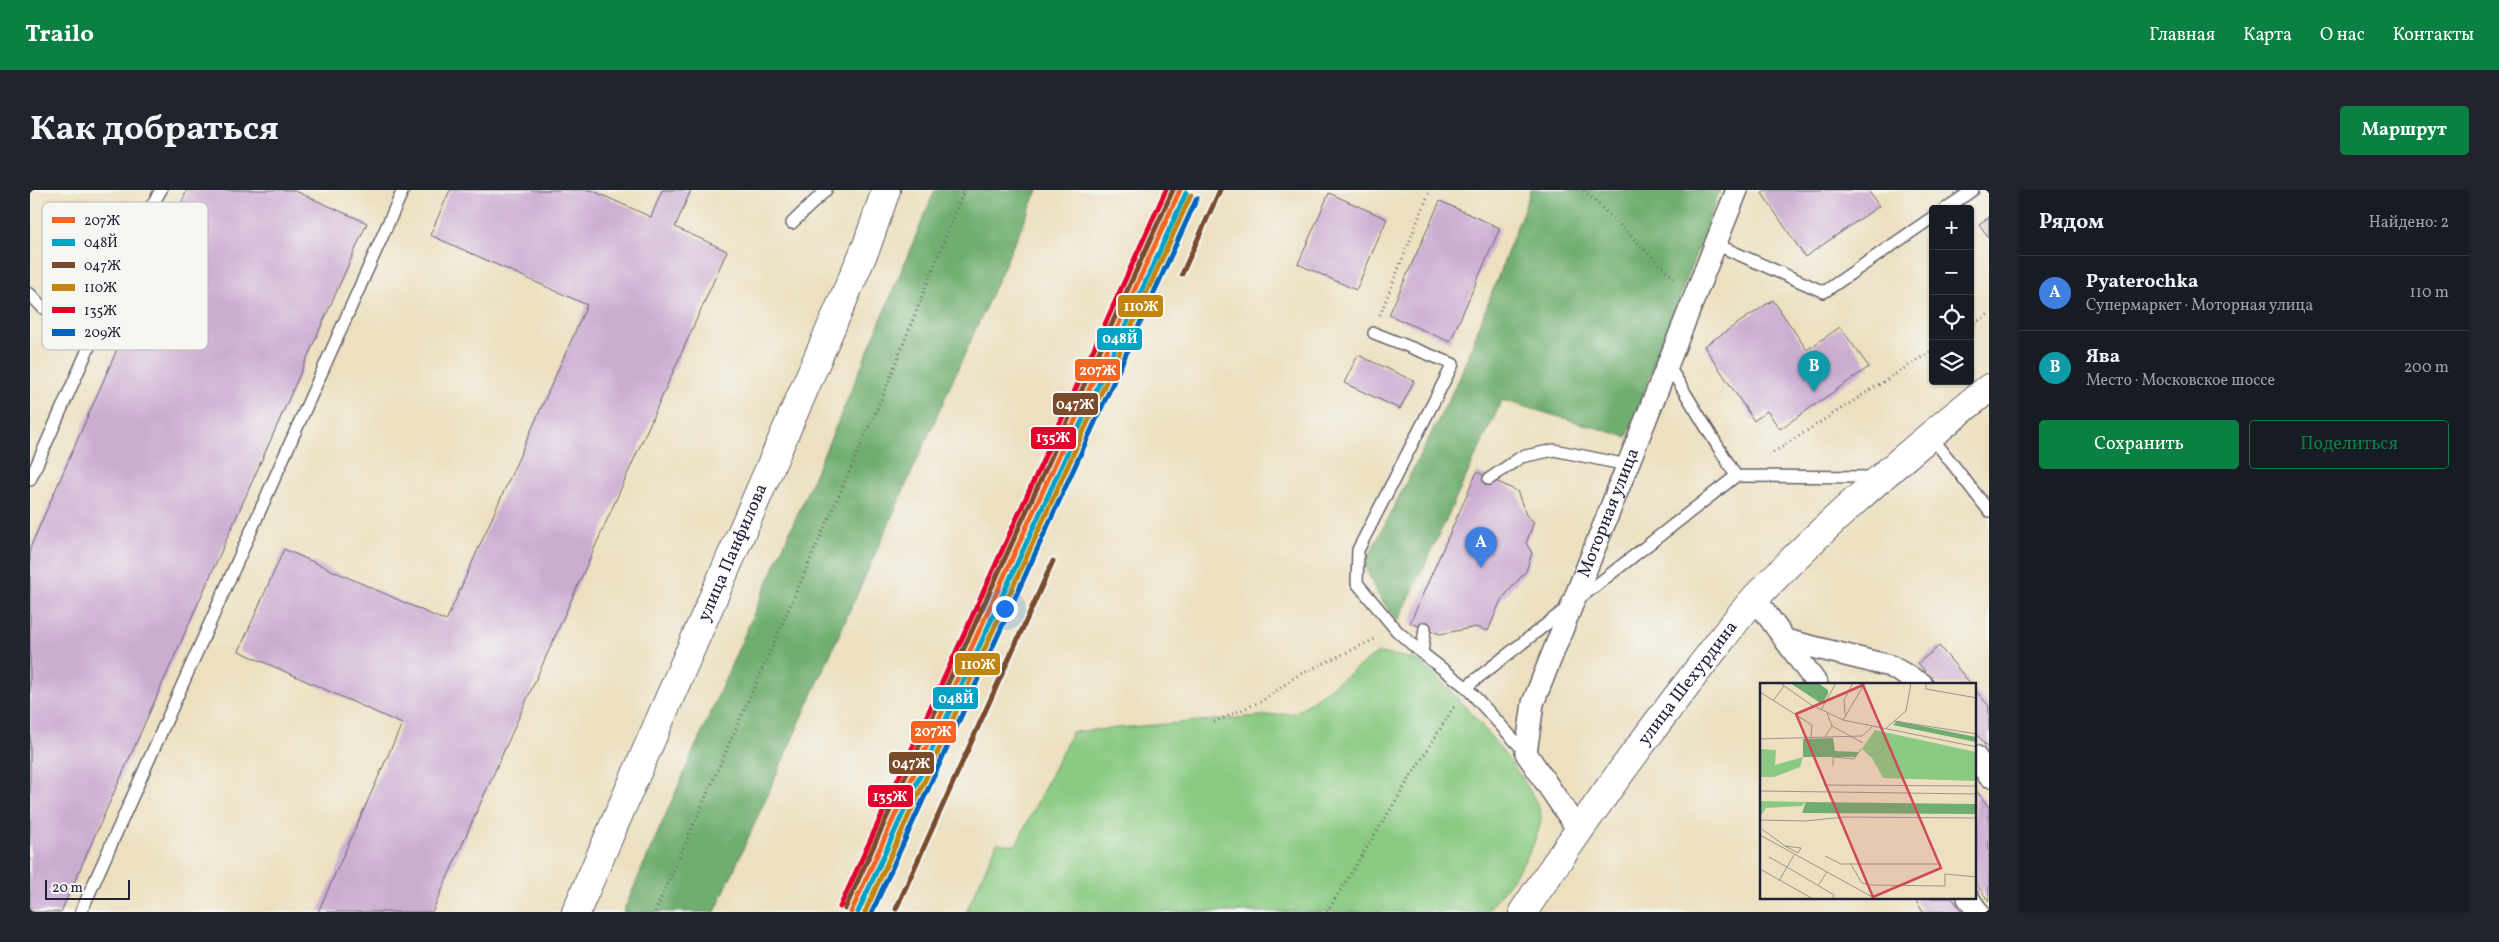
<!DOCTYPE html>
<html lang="ru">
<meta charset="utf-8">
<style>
:root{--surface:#171b24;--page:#20242c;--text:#f1f3f6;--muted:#9ea1a6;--line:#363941;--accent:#0b8043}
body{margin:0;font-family:Vollkorn,serif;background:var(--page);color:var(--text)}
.controls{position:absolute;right:15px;top:15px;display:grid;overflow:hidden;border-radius:5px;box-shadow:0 1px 4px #0004}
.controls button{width:45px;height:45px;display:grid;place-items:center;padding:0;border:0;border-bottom:1px solid var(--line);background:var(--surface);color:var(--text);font:25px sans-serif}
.scale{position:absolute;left:15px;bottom:12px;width:85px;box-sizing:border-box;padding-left:5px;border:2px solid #22223b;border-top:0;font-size:14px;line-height:18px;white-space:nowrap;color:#22223b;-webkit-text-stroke:4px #f6f6f2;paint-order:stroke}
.you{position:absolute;left:974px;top:418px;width:18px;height:18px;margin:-12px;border:4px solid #fff;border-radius:50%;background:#1a73e8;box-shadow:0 0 0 8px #1a73e833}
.badge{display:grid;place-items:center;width:32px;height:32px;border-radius:50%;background:var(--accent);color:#fff;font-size:16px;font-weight:700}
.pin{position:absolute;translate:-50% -41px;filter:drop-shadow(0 1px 2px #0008)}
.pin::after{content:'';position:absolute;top:26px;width:18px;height:15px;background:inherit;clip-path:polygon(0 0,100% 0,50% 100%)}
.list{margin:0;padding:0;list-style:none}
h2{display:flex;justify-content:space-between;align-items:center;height:65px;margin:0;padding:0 20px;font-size:21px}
h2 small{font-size:16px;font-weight:400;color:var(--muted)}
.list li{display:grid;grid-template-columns:32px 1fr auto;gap:15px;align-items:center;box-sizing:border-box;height:75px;padding:0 20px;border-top:1px solid var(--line)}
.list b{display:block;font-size:19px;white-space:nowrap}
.list p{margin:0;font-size:16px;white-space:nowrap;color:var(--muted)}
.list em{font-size:16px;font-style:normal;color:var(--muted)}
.actions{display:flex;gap:10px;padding:15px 20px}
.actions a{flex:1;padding:11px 0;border:1px solid var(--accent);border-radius:5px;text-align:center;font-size:18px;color:var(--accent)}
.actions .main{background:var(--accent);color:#fff}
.icon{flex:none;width:28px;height:28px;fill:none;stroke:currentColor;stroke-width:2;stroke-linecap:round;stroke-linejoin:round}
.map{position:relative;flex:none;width:1959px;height:722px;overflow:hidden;border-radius:5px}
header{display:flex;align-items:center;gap:30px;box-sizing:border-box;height:70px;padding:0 25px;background:var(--accent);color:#fff}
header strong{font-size:24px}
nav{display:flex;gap:28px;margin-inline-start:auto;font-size:18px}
.intro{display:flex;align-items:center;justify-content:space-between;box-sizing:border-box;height:120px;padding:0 30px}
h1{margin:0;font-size:35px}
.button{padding:12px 22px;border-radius:5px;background:var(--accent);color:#fff;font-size:18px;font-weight:700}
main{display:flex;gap:30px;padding:0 30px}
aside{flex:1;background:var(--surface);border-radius:5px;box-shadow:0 1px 4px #0004}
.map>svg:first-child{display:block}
</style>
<header>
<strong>Trailo</strong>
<nav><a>Главная</a><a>Карта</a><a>О нас</a><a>Контакты</a></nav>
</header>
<div class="intro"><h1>Как добраться</h1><a class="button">Маршрут</a></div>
<main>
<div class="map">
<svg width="1959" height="722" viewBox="0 0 1959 722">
<rect width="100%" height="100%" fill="#f6f6f2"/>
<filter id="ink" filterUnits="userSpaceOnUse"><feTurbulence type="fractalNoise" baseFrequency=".02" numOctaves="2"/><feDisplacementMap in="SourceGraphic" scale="10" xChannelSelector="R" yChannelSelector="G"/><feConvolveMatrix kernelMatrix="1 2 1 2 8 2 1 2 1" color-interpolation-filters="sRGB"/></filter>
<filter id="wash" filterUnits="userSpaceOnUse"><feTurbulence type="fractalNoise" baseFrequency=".0096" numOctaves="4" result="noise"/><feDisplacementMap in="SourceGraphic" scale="20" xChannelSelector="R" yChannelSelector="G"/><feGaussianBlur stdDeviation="1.12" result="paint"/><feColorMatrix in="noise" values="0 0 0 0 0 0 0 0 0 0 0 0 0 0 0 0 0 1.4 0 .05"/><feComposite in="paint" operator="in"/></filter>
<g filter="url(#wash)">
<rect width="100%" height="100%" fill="#ece0c0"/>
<path fill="#8aca82" stroke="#56765e" d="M 1348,463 C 1359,465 1374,466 1385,470 C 1410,480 1513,603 1511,628 C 1507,663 1477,694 1457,722 L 936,722 L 967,653 L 986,655 L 1042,542 L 1265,523 Z"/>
<g fill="#6fae70" stroke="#486856">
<path d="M 905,0 L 1008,0 L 685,722 L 593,722 L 810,227 Z"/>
<path d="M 1501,0 L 1690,0 L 1597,247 L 1472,210 L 1368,432 L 1348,405 L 1334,375 L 1429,189 Z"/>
</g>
<g id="blocks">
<g fill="#ccadd2">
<path d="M 157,0 L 263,0 L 337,33 L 31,722 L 0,722 L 0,358 Z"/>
<path d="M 420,0 L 561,0 L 621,27 L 632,0 L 661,0 L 645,37 L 697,61 L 402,722 L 288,722 L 372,534 L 209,461 L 254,359 L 416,431 L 557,115 L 400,45 Z"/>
<path d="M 1736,0 L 1838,0 L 1849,16 L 1775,67 L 1732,3 Z"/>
<path d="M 1299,3 L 1357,29 L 1326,100 L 1268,74 Z"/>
<path d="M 1410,11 L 1470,38 L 1420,152 L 1359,125 Z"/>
<path d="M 1959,27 L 1959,48 L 1949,34 Z"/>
<path d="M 1743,110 L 1777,160 L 1810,137 L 1839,177 L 1750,239 L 1737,221 L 1724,231 L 1674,156 Z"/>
<path d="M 1328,165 L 1384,191 L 1370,219 L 1314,193 Z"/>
<path d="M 1447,282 L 1487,301 L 1496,325 L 1504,332 L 1496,353 L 1502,363 L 1496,381 L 1471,410 L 1458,441 L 1446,437 L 1410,444 L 1380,433 Z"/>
<path d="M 1909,456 L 1941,494 L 1906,494 L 1888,473 Z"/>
<path d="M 1945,500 L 1959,516 L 1959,560 L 1945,542 Z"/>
<path d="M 1945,599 L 1959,617 L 1959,711 L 1945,693 Z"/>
<path d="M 1884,708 L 1922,708 L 1932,722 L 1893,722 Z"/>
</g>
</g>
</g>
<g filter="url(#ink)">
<use href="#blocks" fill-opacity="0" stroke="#69646a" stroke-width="1"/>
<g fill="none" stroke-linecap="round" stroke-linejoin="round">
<defs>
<g id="lane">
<path d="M 1915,19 L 1943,0"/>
<path d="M 762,33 L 796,0"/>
<path d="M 1685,54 L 1794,102 L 1903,27"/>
<path d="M 0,104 L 13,118"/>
<path d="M 1344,143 L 1423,174 L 1328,360 L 1327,393 L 1367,441 L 1392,463"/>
<path d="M 1638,175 L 1706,286 L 1845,287"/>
<path d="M 1900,245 L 1959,321"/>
<path d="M 1459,289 L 1491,267 L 1524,260 L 1597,275"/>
<path d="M 0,290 L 122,15 L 131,0"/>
<path d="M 1395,438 L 1392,463 L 1436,497 L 1496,563"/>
<path d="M 1436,497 L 1706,286"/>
<path d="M 51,722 L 373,0"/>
</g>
<g id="street">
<path d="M 1725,408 L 1787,494"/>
<path d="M 1755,450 L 1860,476 L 1892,494"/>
<path d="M 1945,566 L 1959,586"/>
<path id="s1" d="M 1548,640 L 1496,563 L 1503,513 L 1707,0"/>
<path d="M 1938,708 L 1948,722"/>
</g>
<g id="secondary">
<path id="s2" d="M 546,722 L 837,55 L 856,0"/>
</g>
<g id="primary">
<path id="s3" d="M 1493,722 C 1548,640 1606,559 1667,481 C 1687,456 1705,430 1726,407 C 1798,331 1877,263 1959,198"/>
</g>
</defs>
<use href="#lane" stroke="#69646a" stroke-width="14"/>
<use href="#street" stroke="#69646a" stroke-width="24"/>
<use href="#secondary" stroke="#69646a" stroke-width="30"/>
<use href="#primary" stroke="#69646a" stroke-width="30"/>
<g stroke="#69646a" stroke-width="3" stroke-dasharray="1 4" stroke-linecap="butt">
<path d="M 1554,0 L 1645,89"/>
<path d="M 1350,125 L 1400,0"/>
<path d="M 1940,136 L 1959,124"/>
<path d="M 1739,265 L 1903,160"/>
<path d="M 1184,532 L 1232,511 L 1265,487 L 1347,448"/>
<path d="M 625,722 L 854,203 L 934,0"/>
<path d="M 1297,722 L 1425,515"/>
</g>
<use href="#lane" stroke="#fff" stroke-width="11"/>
<use href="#street" stroke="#fff" stroke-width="21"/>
<use href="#secondary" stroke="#fff" stroke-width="28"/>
<use href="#primary" stroke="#fff" stroke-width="28"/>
<defs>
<path id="rail-1" d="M 821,722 L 1150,0"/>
<path id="rail-2" d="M 828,722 L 1156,3"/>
<g id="rail-3">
<path d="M 1152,84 L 1190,0"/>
<path d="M 815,719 L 1143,0"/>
<path d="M 866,719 L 1023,371"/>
</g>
<path id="rail-4" d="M 835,722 L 1161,5"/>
<path id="rail-5" d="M 810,717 L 1136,0"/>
<path id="rail-6" d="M 842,722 L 1167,8"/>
</defs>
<use href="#rail-1" stroke="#f6f6f2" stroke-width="9"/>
<use href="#rail-2" stroke="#f6f6f2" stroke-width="9"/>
<use href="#rail-3" stroke="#f6f6f2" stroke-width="9"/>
<use href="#rail-4" stroke="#f6f6f2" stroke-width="9"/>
<use href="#rail-5" stroke="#f6f6f2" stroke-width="9"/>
<use href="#rail-6" stroke="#f6f6f2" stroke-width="9"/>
<use href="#rail-1" stroke="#f26522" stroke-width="5"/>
<use href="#rail-2" stroke="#02a2c7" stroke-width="5"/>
<use href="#rail-3" stroke="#7a4b2a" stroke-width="5"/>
<use href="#rail-4" stroke="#c2850f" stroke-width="5"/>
<use href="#rail-5" stroke="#e4002b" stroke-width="5"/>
<use href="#rail-6" stroke="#0065bd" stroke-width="5"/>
</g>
</g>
<g text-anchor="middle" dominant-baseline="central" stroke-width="4" stroke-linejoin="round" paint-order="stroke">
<g font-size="18" fill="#22223b" stroke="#f6f6f2">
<text stroke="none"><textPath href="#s1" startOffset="348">Моторная улица</textPath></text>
<text stroke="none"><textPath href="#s2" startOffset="392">улица Панфилова</textPath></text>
<text stroke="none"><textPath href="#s3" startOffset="282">улица Шехурдина</textPath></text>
</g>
</g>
<g transform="translate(1730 493)">
<rect width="216" height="216" fill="#ece0c0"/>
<path d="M 115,47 L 216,69 L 216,98 L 123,95 L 112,75 L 102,66 ZM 0,66 L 16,67 L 15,82 L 43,74 L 40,84 L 14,94 L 0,94 ZM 0,118 L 46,119 L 42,123 L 6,125 L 0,134 Z" fill="#8aca82"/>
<path d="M 30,0 L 58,0 L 68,7 L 68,11 L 62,21 ZM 137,38 L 216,54 L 216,59 L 133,42 ZM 73,55 L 75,68 L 99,69 L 95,74 L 43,74 L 43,56 ZM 46,119 L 216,121 L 216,131 L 42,130 Z" fill="#6fae70"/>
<path fill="none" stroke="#9b948b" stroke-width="1" d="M 20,0 L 50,21 L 83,37 L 217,64M 166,0 L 166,6 L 217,15M 0,9 L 52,42 L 51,54M 13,18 L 24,3M 61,27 L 76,0M 85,31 L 84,17 L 93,0M 83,37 L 105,0M 134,38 L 217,51M 72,43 L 103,60M 125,46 L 146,28 L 151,0M 65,54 L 72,43 L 67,30M 0,56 L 102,53 L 112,44M 73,83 L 73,74 L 94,76 L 101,66M 64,102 L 217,103M 0,108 L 217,111M 0,137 L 45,138 L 85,134 L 217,135M 2,146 L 25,163 L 38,170 L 41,165 L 25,163M 0,152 L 116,216M 34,172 L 27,184 L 74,212 L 72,216M 65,173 L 81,181 L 181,181M 9,174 L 27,184 L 19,198M 90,180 L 102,200 L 110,202 L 185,203 L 185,191 L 217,194M 0,186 L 53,216M 58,203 L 67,189"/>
<path fill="#d1495b" fill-opacity="0.15" stroke="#d1495b" stroke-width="2.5" d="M 103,2 L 181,185 L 113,214 L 36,31 Z"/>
<rect width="216" height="216" fill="none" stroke="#22223b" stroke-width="2.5"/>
</g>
<rect x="12" y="12" width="166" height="148" rx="8" fill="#f6f6f2" stroke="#b6b6bb" stroke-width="1"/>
<rect x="22" y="27" width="23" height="6" fill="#f26522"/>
<rect x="22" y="49" width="23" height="7" fill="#02a2c7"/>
<rect x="22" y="72" width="23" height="6" fill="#7a4b2a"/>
<rect x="22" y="94" width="23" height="7" fill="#c2850f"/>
<rect x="22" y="117" width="23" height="6" fill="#e4002b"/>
<rect x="22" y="139" width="23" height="7" fill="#0065bd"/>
<g font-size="14" fill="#22223b">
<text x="54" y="35">207Ж</text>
<text x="54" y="57">048Й</text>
<text x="54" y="80">047Ж</text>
<text x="54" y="102">110Ж</text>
<text x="54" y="125">135Ж</text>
<text x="54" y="147">209Ж</text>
</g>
<g stroke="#f6f6f2" stroke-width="2">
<rect x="1087" y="104" width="47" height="24" rx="5" fill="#c2850f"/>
<rect x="1066" y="137" width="47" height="24" rx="5" fill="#02a2c7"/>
<rect x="1044" y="168" width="47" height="24" rx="5" fill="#f26522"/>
<rect x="1022" y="202" width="47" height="24" rx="5" fill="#7a4b2a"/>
<rect x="1000" y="236" width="47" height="24" rx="5" fill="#e4002b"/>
<rect x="924" y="462" width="47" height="24" rx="5" fill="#c2850f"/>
<rect x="902" y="496" width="47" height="24" rx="5" fill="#02a2c7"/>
<rect x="880" y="530" width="47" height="24" rx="5" fill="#f26522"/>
<rect x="858" y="561" width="47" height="24" rx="5" fill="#7a4b2a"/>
<rect x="837" y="594" width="47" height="24" rx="5" fill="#e4002b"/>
</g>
<g font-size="14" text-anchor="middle" font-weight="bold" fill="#fff">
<text x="1111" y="121">110Ж</text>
<text x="1090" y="153">048Й</text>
<text x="1068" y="185">207Ж</text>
<text x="1045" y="219">047Ж</text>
<text x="1023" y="252">135Ж</text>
<text x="948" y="479">110Ж</text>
<text x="926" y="513">048Й</text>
<text x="903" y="546">207Ж</text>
<text x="881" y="578">047Ж</text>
<text x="860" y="611">135Ж</text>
</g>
</svg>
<div class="controls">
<button>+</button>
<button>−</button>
<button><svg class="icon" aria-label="locate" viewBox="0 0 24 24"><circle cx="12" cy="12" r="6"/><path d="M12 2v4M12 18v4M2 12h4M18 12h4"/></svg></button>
<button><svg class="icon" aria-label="layers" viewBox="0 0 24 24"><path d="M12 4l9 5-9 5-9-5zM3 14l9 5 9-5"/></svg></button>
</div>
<div class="scale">20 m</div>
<div class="you"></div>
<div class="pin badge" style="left:1451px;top:378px;background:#3f7fe0">A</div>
<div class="pin badge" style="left:1784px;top:202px;background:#0f9aa8">B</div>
</div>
<aside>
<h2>Рядом<small>Найдено: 2</small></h2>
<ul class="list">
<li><span class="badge" style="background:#3f7fe0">A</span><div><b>Pyaterochka</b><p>Супермаркет · Моторная улица</p></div><em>110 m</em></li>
<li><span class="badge" style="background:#0f9aa8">B</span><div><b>Ява</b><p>Место · Московское шоссе</p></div><em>200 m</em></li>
</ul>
<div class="actions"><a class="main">Сохранить</a><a>Поделиться</a></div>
</aside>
</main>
